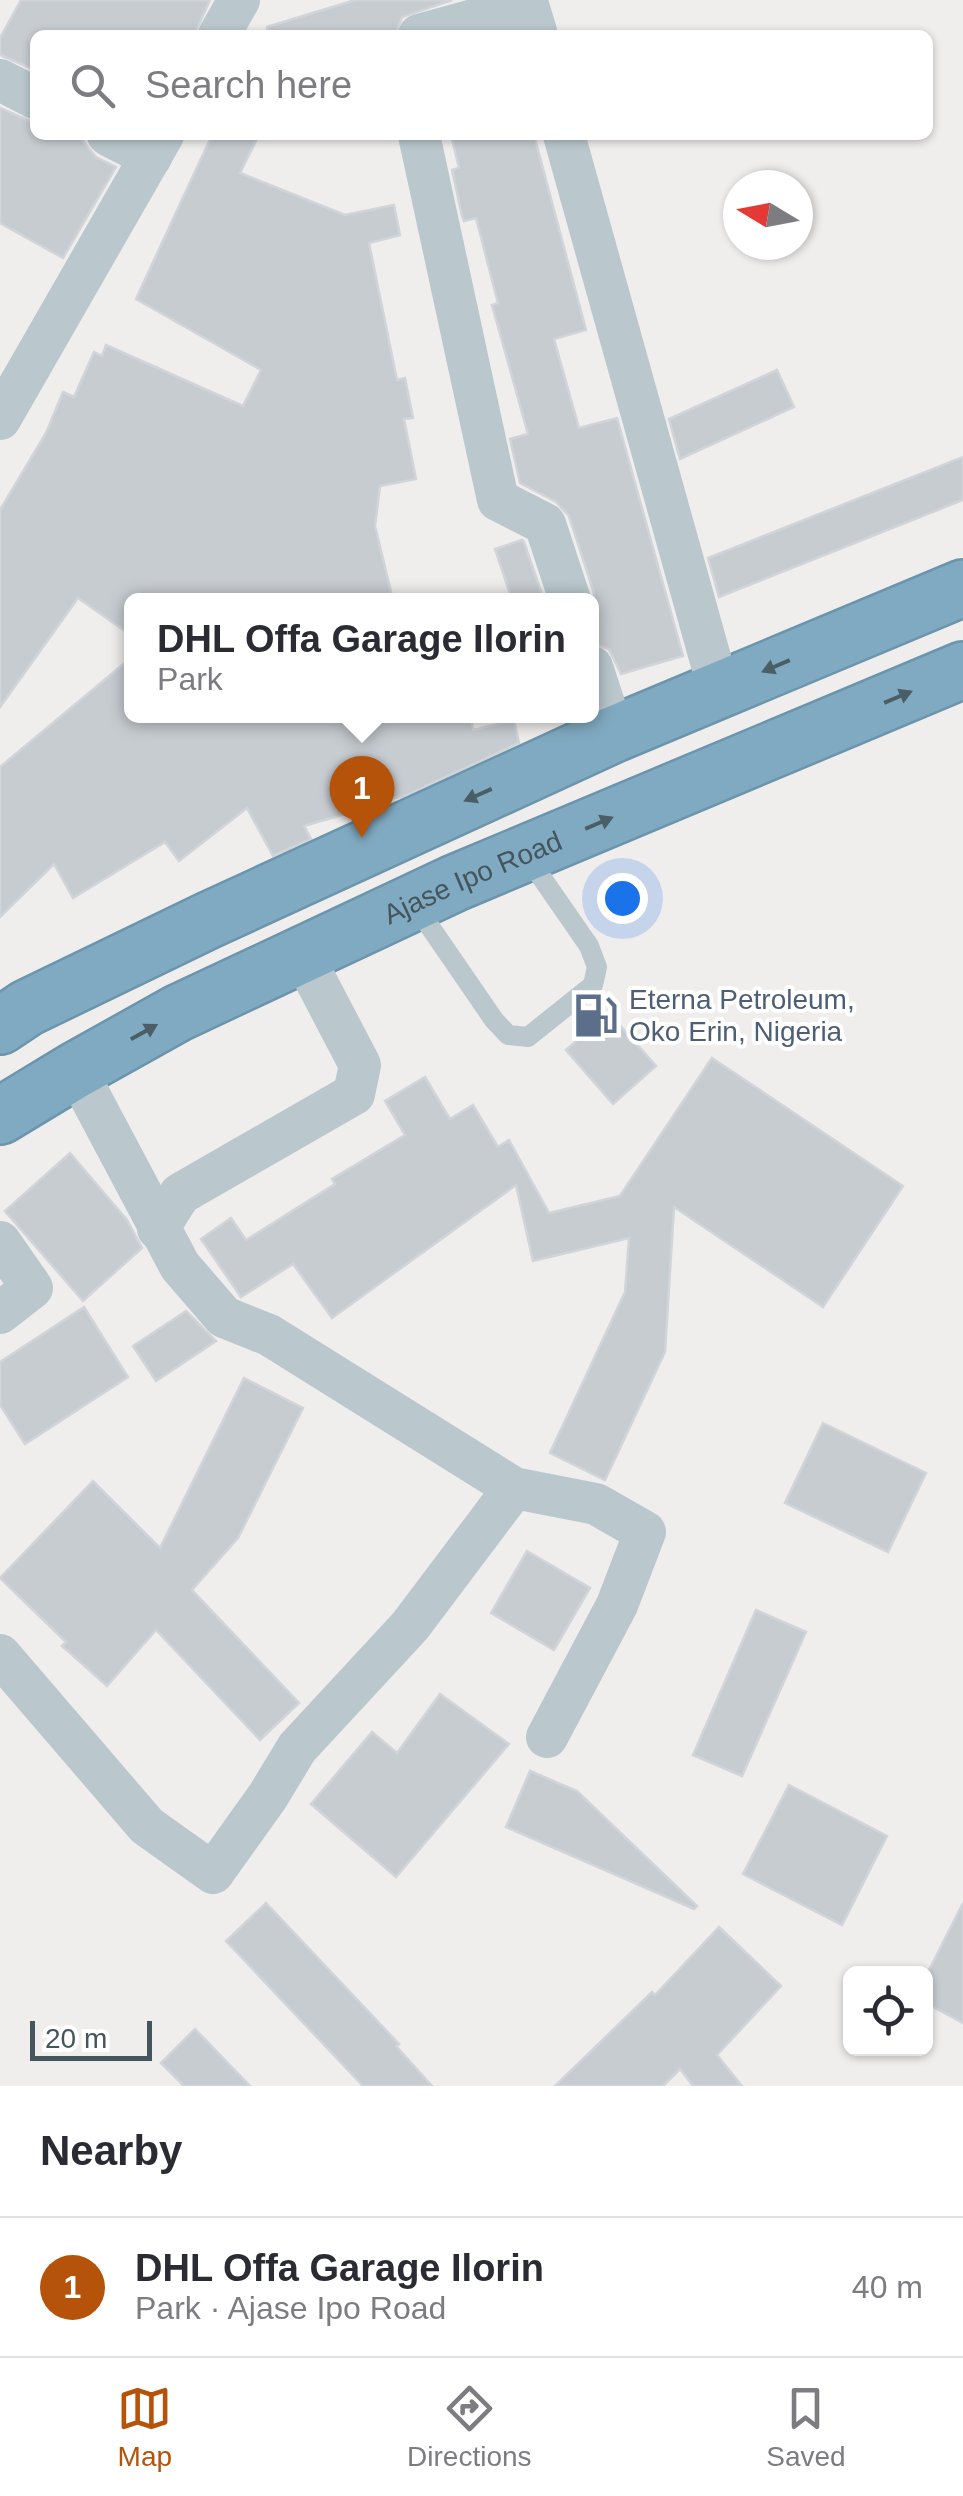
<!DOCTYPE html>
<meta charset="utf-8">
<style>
:root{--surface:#fff;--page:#f7f7f7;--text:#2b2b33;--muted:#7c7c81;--line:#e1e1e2;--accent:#b45309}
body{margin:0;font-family:Arial,sans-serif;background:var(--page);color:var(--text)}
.controls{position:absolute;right:30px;bottom:30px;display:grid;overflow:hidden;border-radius:15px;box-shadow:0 2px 8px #0004}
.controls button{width:90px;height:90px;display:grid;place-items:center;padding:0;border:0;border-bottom:2px solid var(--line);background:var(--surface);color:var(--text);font:50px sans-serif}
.compass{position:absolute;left:723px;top:170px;width:90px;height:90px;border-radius:50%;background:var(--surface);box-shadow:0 2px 8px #0004;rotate:280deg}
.scale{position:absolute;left:30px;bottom:25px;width:122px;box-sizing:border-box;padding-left:10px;border:5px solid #44555c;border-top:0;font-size:28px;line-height:35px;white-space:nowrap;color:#44555c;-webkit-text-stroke:8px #fff;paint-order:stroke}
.you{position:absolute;left:622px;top:898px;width:35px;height:35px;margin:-25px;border:8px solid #fff;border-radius:50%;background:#1a73e8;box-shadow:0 0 0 15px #1a73e833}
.badge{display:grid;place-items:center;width:65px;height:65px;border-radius:50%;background:var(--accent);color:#fff;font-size:32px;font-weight:700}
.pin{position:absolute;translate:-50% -82px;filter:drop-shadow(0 2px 5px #0008)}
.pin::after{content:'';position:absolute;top:52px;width:35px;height:30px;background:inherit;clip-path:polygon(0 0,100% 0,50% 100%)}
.popup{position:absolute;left:124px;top:593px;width:475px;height:130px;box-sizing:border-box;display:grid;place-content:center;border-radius:15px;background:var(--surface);filter:drop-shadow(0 2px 8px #0005);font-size:32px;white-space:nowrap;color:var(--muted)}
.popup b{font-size:38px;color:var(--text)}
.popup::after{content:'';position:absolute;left:50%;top:100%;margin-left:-20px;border:20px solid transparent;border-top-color:var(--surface)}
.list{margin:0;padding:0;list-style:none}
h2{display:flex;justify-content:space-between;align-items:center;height:130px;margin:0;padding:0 40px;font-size:42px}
h2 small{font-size:32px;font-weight:400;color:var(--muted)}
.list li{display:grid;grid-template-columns:65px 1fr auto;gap:30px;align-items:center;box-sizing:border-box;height:140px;padding:0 40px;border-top:2px solid var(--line)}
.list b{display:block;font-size:38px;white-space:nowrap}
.list p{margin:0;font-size:32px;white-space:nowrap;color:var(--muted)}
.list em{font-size:32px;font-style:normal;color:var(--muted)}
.icon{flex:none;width:55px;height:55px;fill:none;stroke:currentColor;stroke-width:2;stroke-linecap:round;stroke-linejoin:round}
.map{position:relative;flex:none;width:963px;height:2086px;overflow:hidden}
.search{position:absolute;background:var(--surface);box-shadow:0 2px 8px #0004;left:30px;right:30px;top:30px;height:110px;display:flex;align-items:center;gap:25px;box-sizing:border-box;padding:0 35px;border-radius:15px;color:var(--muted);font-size:38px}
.sheet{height:270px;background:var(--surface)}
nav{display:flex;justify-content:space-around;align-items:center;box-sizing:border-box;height:140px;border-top:2px solid var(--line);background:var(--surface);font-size:28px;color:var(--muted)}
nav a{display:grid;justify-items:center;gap:5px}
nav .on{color:var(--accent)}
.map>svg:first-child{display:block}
</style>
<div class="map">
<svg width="963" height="2086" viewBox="0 0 963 2086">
<rect width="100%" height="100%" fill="#f0eded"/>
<g fill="#c7ccd1" stroke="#d1d5da" stroke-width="2.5">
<path d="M 21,0 L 210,0 L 194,35 L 35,35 L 35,70 L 0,55 L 0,38 Z"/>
<path d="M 355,0 L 452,0 L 402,17 L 395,35 L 268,35 L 267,27 Z"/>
<path d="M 0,108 L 35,123 L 35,135 L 78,135 L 96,157 L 116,167 L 63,258 L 0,223 Z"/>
<path d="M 212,135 L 259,135 L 240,173 L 345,215 L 394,205 L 400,235 L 369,243 L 397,380 L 405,378 L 413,418 L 404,419 L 416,479 L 380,486 L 375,526 L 393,600 L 132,600 L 132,636 L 78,598 L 0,707 L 0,510 L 46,433 L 63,392 L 74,397 L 94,352 L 102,356 L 106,345 L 243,406 L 261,370 L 136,299 Z"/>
<path d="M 451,135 L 534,135 L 586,330 L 554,339 L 579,428 L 617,418 L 683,656 L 621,674 L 609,649 L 592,643 L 594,593 L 569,516 L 556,502 L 520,483 L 510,439 L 528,434 L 492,305 L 498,303 L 476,218 L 464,221 L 462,216 L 452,170 L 459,168 Z"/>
<path d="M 777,370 L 794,407 L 680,459 L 669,419 Z"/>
<path d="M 963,457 L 963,500 L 719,597 L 708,558 Z"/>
<path d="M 522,540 L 524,542 L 544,600 L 512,600 L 495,549 Z"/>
<path d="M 132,657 L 132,716 L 471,716 L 473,730 L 514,720 L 519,743 L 403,797 L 353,802 L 356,811 L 304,826 L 311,839 L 273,856 L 247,808 L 179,861 L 165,842 L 73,898 L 54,864 L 0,917 L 0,767 Z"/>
<path d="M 608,1012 L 656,1066 L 613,1104 L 566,1050 Z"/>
<path d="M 712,1058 L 903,1186 L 823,1307 L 674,1207 L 665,1352 L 605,1480 L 550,1453 L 625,1292 L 629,1238 L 533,1261 L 516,1185 L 332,1318 L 293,1264 L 241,1297 L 201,1239 L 231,1218 L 246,1240 L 335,1184 L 332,1179 L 405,1135 L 385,1101 L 425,1077 L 450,1119 L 473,1105 L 498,1147 L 509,1140 L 549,1213 L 620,1196 Z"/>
<path d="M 70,1153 L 127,1220 L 142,1248 L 83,1301 L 5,1211 Z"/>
<path d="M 84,1307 L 128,1377 L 25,1444 L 0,1405 L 0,1362 Z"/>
<path d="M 186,1311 L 216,1341 L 156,1381 L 133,1346 Z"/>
<path d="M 244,1378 L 303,1408 L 238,1538 L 192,1590 L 299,1703 L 260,1740 L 156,1630 L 107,1686 L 62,1646 L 66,1642 L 0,1578 L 93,1481 L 160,1548 Z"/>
<path d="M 823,1423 L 926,1473 L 888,1552 L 785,1503 Z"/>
<path d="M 527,1551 L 590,1588 L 554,1650 L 491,1613 Z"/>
<path d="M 756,1610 L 806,1632 L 742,1776 L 693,1755 Z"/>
<path d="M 440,1694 L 509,1744 L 396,1877 L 311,1804 L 372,1732 L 397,1753 Z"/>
<path d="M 530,1771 L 577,1791 L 697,1906 L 694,1909 L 506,1827 Z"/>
<path d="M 789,1785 L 887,1836 L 842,1925 L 743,1874 Z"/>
<path d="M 266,1903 L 399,2044 L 396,2046 L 432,2086 L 363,2086 L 226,1941 Z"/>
<path d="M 963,1903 L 963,2023 L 926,2003 L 926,1976 Z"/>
<path d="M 719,1927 L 781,1986 L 717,2055 L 742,2086 L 693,2086 L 680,2069 L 663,2086 L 555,2086 L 652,1992 L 655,1995 Z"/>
<path d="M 195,2029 L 250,2086 L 184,2086 L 161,2063 Z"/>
</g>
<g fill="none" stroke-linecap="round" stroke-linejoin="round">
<defs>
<g id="highway">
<path d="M 0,1026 L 27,1008 L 209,920 L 614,734 L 963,588"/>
<path id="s1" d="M 0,1116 L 76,1070 L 178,1013 L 455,883 L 963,670"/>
</g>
</defs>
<use href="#highway" stroke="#6b95ad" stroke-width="60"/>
<path stroke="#bac8ce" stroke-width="20" d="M 415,905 L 494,1020 L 508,1035 L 528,1037 L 593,985 L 597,967 L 589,946 L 526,855"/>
<g stroke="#bac8ce" stroke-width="42">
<path d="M 219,35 L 239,0"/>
<path d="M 419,35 L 528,5 L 537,35"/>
<path d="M 0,80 L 35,98"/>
<path d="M 108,135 L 151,157"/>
<path d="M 419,135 L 498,500 L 545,524 L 570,600"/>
<path d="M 564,135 L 719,690"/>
<path d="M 0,419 L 163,135"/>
<path d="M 592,667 L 614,734"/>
<path d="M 76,1070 L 180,1266 L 224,1317 L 269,1335 L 514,1488 L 596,1504 L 645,1532 L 617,1605 L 547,1737"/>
<path d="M 158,1229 L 180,1194 L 354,1094 L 360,1065 L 303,956"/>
<path d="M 0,1242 L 32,1288 L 0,1313"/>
<path d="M 0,1655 L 147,1826 L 213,1873 L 268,1796 L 297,1748 L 410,1626 L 514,1488"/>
</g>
<use href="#highway" stroke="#80aac1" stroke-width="55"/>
</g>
<defs><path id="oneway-solid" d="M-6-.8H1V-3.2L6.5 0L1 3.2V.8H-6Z" transform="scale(2.5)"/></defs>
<g fill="#4a5e66">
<use href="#oneway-solid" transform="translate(776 666) rotate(157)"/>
<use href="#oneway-solid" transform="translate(898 697) rotate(-23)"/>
<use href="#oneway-solid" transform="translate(478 795) rotate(156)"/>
<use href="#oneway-solid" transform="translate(599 823) rotate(-23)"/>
<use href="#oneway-solid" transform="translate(144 1032) rotate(-29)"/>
</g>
<defs>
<symbol id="fuel-bare" viewBox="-9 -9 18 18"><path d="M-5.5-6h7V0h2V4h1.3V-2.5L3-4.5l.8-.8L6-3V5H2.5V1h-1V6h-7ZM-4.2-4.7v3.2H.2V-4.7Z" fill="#5c6f8a" stroke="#fff" stroke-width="2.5" paint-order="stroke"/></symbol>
</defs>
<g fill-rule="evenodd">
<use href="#fuel-bare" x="564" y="984" width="63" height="63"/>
</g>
<g text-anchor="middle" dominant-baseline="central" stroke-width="8" stroke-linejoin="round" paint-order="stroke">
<g font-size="28" fill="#44555c" stroke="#fff">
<text stroke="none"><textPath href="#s1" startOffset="530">Ajase Ipo Road</textPath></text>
</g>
<g font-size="28" fill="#4e5e75" stroke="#fff" text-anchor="start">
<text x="629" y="999">Eterna Petroleum,<tspan x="629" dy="32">Oko Erin, Nigeria</tspan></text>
</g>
</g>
</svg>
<div class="controls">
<button><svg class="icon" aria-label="locate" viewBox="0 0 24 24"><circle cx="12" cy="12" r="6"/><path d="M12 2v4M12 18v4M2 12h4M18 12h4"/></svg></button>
</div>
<svg class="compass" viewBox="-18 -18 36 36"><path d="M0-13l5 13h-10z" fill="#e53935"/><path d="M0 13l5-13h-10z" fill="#7c7c81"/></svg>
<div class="scale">20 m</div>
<div class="you"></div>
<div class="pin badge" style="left:362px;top:838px">1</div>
<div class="popup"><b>DHL Offa Garage Ilorin</b>Park</div>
<div class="search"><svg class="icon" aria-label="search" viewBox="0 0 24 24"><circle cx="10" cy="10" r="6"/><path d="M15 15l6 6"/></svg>Search here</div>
</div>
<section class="sheet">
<h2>Nearby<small></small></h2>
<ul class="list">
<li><span class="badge">1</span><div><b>DHL Offa Garage Ilorin</b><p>Park · Ajase Ipo Road</p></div><em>40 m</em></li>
</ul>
</section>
<nav>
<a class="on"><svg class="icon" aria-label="map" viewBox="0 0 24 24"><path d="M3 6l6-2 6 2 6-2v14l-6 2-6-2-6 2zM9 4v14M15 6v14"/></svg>Map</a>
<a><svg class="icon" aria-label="directions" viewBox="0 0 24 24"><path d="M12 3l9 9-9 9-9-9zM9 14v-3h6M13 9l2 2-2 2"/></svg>Directions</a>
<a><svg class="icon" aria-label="saved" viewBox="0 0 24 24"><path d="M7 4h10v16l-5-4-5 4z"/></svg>Saved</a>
</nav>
